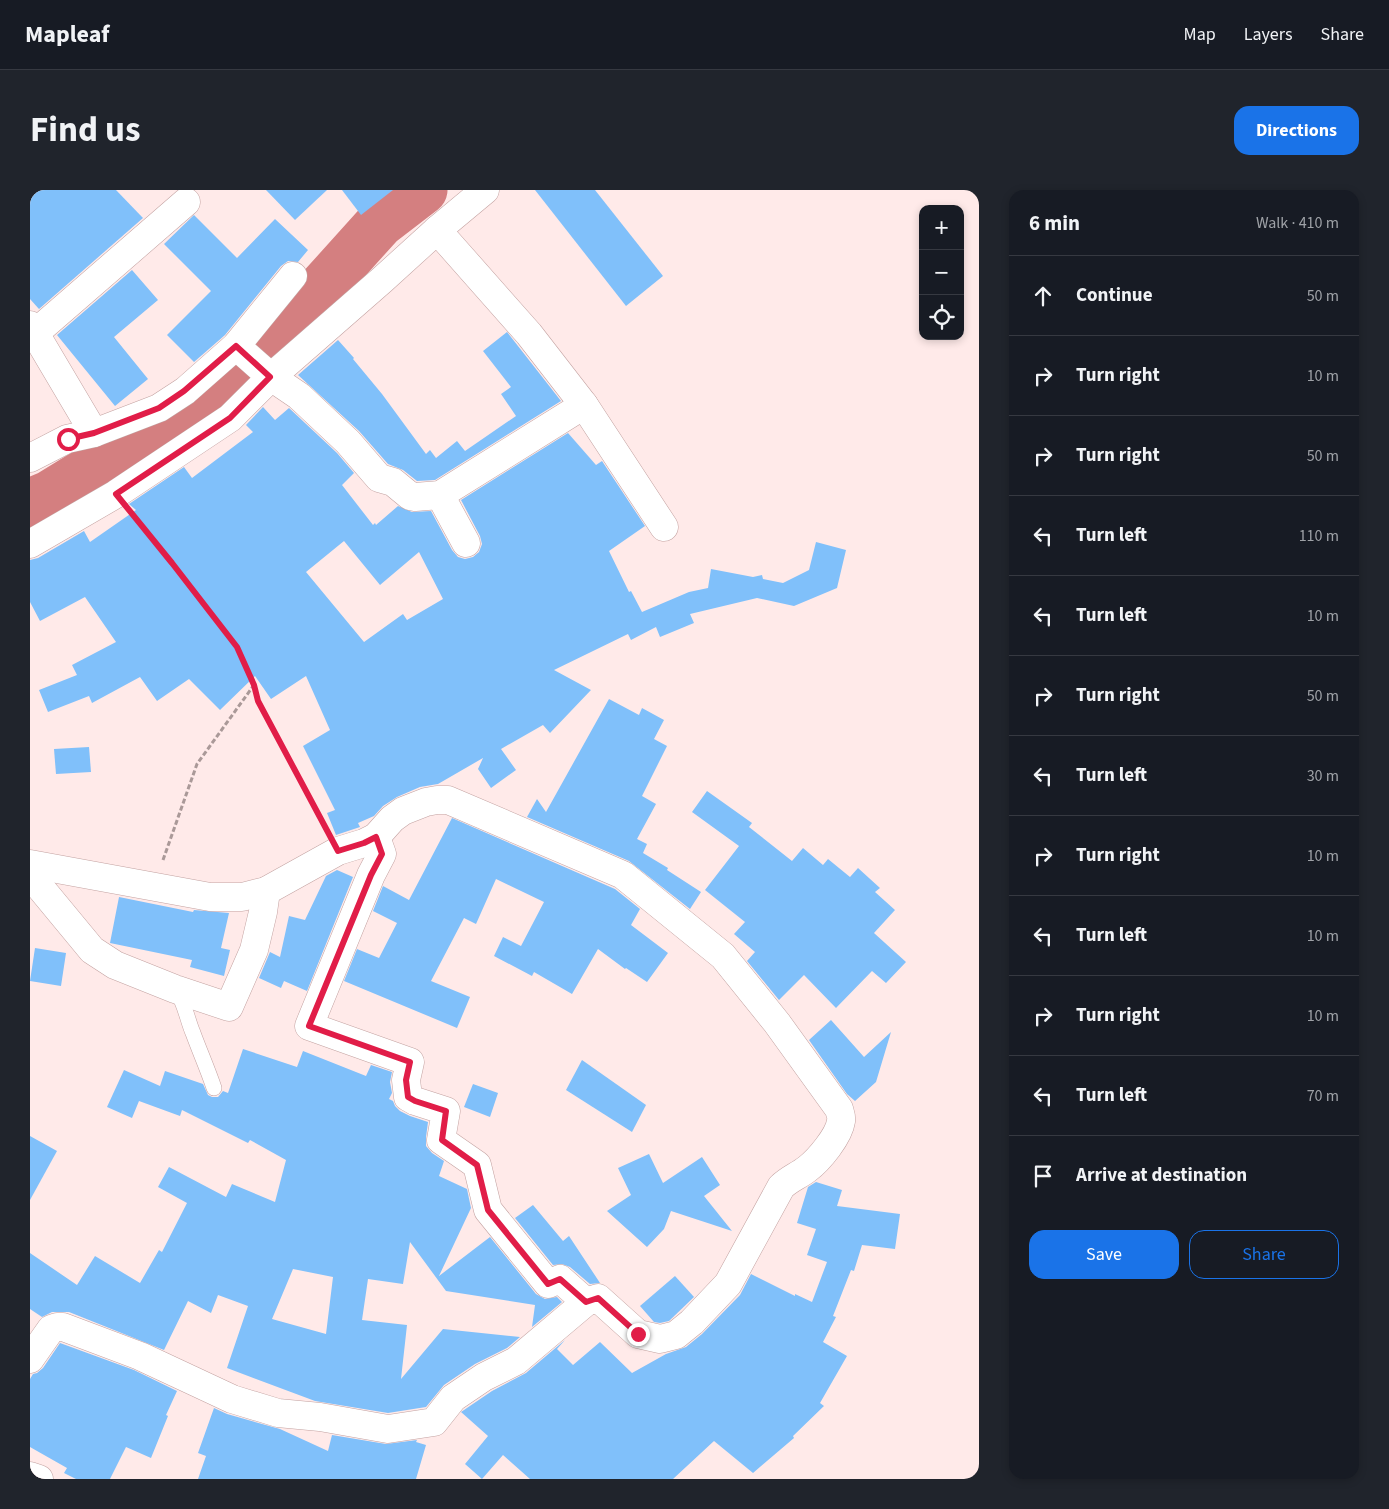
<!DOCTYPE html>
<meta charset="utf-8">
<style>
:root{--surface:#171b24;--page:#20242c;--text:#f1f3f6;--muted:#9ea1a6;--line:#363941;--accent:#1a73e8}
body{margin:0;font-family:"Source Sans 3",sans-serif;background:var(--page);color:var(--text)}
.controls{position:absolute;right:15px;top:15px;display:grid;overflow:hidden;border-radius:10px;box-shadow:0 2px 8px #0003}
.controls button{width:45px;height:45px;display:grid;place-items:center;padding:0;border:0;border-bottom:1px solid var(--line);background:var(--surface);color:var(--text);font:25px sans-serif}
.stop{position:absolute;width:15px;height:15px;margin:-11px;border:4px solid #e11d48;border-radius:50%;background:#fff}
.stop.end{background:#e11d48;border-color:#fff;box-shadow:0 1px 5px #0008}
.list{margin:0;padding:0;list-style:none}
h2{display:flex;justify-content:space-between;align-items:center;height:65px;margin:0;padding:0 20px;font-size:21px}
h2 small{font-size:16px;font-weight:400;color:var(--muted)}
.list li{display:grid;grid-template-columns:32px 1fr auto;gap:15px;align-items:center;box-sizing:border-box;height:80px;padding:0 20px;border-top:1px solid var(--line)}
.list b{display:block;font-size:19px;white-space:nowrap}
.list em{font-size:16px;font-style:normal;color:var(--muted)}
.actions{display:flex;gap:10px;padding:15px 20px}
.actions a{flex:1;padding:11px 0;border:1px solid var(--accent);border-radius:15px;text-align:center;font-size:18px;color:var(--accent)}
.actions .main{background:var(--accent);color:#fff}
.icon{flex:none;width:28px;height:28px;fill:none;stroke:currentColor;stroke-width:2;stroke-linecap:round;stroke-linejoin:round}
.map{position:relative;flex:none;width:949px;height:1289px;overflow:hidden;border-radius:15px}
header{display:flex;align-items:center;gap:30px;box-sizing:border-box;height:70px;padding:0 25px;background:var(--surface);border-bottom:1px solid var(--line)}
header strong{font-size:24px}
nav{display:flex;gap:28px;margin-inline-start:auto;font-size:18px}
.intro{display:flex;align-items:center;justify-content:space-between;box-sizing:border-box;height:120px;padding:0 30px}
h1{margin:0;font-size:35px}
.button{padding:12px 22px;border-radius:15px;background:var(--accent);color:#fff;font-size:18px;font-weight:700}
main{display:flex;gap:30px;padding:0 30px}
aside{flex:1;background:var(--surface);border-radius:15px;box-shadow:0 2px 8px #0003}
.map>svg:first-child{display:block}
</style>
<header>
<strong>Mapleaf</strong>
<nav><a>Map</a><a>Layers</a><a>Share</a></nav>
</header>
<div class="intro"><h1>Find us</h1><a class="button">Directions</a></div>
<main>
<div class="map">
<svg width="949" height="1289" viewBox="0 0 949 1289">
<rect width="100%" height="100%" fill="#ffeae9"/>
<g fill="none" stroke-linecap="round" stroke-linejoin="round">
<path stroke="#d47f80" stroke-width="49" d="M 0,313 L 19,305 L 185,203 L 286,104 L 350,33 L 393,0"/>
</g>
<g fill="#80c0fa" fill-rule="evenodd">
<path d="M 0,0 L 86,0 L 113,28 L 9,119 L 0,109 Z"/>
<path d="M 236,0 L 297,0 L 265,30 Z"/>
<path d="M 312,0 L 363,0 L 331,25 Z"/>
<path d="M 505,0 L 565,0 L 633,86 L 596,116 Z"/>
<path d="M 164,25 L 207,68 L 245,29 L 278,60 L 268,72 L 258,71 L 251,76 L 195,145 L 164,172 L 137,145 L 181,101 L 134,54 Z"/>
<path d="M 102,80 L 128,110 L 84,147 L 118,189 L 85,216 L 27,145 Z"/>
<path d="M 477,142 L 531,211 L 405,290 L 387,291 L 373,280 L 358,274 L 329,241 L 268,185 L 308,150 L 324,168 L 323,169 L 352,204 L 396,264 L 400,260 L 406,268 L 427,251 L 435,261 L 486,226 L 471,204 L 481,197 L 453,161 Z"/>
<path d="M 233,217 L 245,230 L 259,218 L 307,263 L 324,283 L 312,295 L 343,335 L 345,333 L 346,335 L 368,316 L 382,322 L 401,321 L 422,360 L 428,367 L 435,369 L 443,367 L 449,362 L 452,354 L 450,346 L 431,310 L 538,243 L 566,275 L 572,271 L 615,336 L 579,361 L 599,402 L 601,401 L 612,422 L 659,402 L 678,398 L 681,379 L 723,387 L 732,385 L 733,389 L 753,393 L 779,380 L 786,352 L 816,360 L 807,398 L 764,416 L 727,408 L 660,424 L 664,433 L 630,447 L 626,437 L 601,450 L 598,444 L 524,480 L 561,500 L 520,543 L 513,535 L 471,559 L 486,580 L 461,598 L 448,579 L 453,568 L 408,594 L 390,597 L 367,607 L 353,616 L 344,626 L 328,633 L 330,637 L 306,645 L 297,623 L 305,620 L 273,556 L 300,540 L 276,486 L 241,509 L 225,486 L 190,520 L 159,489 L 127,511 L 110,487 L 62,513 L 59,506 L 18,522 L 9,500 L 47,485 L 42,475 L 86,452 L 55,407 L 10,431 L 0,412 L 0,370 L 8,368 L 54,341 L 60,352 L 106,320 L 99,314 L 154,277 L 162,288 L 223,242 L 216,235 ZM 314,351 L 350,395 L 389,362 L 413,409 L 377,430 L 373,424 L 334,452 L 276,382 Z"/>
<path d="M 579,509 L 609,525 L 612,518 L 634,530 L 624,549 L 637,556 L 612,606 L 626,614 L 607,649 L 617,654 L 613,663 L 638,678 L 637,680 L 671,702 L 660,719 L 599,671 L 497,627 L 507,609 L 516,622 Z"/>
<path d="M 59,557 L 61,582 L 26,584 L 24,559 Z"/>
<path d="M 677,601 L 722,633 L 719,637 L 762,671 L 773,658 L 793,675 L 798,669 L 820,687 L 828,678 L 850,698 L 845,702 L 865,720 L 844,743 L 876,772 L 856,793 L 842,781 L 806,818 L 774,785 L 749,810 L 717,771 L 725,762 L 704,744 L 715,732 L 675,700 L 709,656 L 662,622 Z"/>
<path d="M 422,628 L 585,699 L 610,719 L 601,735 L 638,763 L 617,792 L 596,778 L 595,779 L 568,759 L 542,804 L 504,782 L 502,786 L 464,766 L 473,747 L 491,756 L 514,712 L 466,689 L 446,734 L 434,728 L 401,791 L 440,807 L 427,838 L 314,791 L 327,759 L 349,768 L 367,733 L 343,721 L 353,696 L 379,710 Z"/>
<path d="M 307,680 L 323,687 L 277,801 L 254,791 L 251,798 L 229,788 L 240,762 L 250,767 L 259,726 L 275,730 L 296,686 Z"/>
<path d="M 89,707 L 163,722 L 164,720 L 199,723 L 191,758 L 200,760 L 194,786 L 160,777 L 162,770 L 80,753 Z"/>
<path d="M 5,758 L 36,763 L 31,796 L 0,791 Z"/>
<path d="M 801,830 L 834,867 L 861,842 L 846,892 L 825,911 L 817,904 L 779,850 Z"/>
<path d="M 213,859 L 267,877 L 273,861 L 336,886 L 341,875 L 362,882 L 360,892 L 362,903 L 359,909 L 363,911 L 365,916 L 370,921 L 380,926 L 398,932 L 396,947 L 396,956 L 402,963 L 414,971 L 409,986 L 437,999 L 441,1018 L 409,1086 L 460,1047 L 506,1104 L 515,1109 L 527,1107 L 532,1112 L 502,1137 L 505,1115 L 416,1101 L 380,1052 L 373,1094 L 338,1089 L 332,1130 L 377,1135 L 371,1189 L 413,1139 L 490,1147 L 477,1158 L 445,1174 L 414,1195 L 396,1217 L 358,1223 L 285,1211 L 197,1178 L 218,1116 L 188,1105 L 181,1123 L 158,1111 L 134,1160 L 39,1122 L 22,1122 L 12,1127 L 0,1119 L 0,1063 L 47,1095 L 65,1066 L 110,1093 L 129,1060 L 132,1062 L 157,1013 L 128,997 L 139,977 L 196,1007 L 202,994 L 245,1012 L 256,970 L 220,950 L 218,953 L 152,920 L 150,926 L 109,911 L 102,928 L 77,917 L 94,880 L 130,896 L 135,881 L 173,894 L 178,905 L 182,907 L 188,907 L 193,901 L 198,903 ZM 263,1079 L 303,1087 L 296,1144 L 242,1129 Z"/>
<path d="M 552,870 L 616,915 L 602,942 L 536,900 Z"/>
<path d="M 443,894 L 468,903 L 460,927 L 434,917 Z"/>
<path d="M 0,946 L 27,961 L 0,1010 Z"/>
<path d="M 619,964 L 633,993 L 672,967 L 690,995 L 674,1006 L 702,1041 L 641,1021 L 634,1039 L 617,1057 L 577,1021 L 601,1005 L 588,978 Z"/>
<path d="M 786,992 L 812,1000 L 807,1016 L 870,1024 L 865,1059 L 832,1055 L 824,1081 L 821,1080 L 803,1126 L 806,1127 L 793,1152 L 817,1166 L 790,1213 L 794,1216 L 763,1246 L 764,1248 L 723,1283 L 684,1251 L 643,1289 L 500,1289 L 473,1265 L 452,1289 L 435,1274 L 458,1246 L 431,1222 L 434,1220 L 462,1201 L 496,1183 L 535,1150 L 527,1159 L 543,1175 L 570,1152 L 602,1183 L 636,1164 L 656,1157 L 672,1144 L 710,1105 L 721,1084 L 765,1106 L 765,1104 L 782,1112 L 797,1072 L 777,1065 L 786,1039 L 767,1033 L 778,997 Z"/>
<path d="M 503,1015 L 533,1051 L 539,1046 L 570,1093 L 560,1094 L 540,1077 L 532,1074 L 523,1075 L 485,1028 Z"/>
<path d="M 645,1086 L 664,1107 L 639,1131 L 630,1133 L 624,1132 L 610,1116 Z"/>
<path d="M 30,1153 L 104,1180 L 147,1201 L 136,1225 L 138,1226 L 121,1268 L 96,1257 L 80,1289 L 46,1289 L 34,1283 L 37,1278 L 0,1257 L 0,1189 L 3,1184 L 7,1183 L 13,1178 Z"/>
<path d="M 184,1218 L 197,1224 L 250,1239 L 298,1261 L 302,1245 L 356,1254 L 387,1250 L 386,1252 L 396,1255 L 386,1289 L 168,1289 L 176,1266 L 168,1263 Z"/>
</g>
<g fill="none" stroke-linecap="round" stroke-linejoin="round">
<defs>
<path id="service" d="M 146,800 C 155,813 157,829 163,843 C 170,862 178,880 184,898"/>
<g id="minor">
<path d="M 407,40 L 455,0"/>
<path d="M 0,135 L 64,243"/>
<path d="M 4,144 L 156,12"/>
<path d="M 206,156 L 241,187 L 269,206 L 318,252 L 349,288 L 363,292 L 380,306 L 385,307 L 410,305 L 554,215 L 634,337"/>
<path d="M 0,268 L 37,249 L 64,243 L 129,218 L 155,201 L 206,156 L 263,86"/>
<path d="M 410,305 L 436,353"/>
<path d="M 0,354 L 86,304 L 200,228 L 241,187 L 352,90 L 407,40 L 499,144 L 554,215"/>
<path d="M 346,647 L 352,664 L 341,685 L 279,836 L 380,872 L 376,890 L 378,907 L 385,911 L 416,921 L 411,950 L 447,975 L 458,1020 L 518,1094 L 530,1089 L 556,1112"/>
<path d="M 0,674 L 180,707 L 212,707 L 236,701 L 308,661 L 334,653 L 346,647 L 362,629 L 373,621 L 396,612 L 407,610 L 418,610 L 593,685 L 693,766 L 747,833 L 809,919 C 810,923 812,927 811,931 C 809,946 789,970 777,979 C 768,986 759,989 751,997 L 698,1094 L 662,1132 L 646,1145 L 630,1149 L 608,1144 L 568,1108 L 556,1112 L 486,1171 L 454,1187 L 423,1208 L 404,1232 L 358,1239 L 290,1227 L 248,1223 L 202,1209 L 110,1166 L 33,1137 L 27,1137 L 21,1139 L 0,1169"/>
<path d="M 0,685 L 62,760 L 85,775 L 145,799 L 199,817 L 224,760 L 233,722 L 236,701"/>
<path d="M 0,1286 L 9,1289"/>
</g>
</defs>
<use href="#service" stroke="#c3a2a1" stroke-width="16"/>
<use href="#minor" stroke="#c3a2a1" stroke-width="29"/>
<g stroke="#aa9998" stroke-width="3" stroke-dasharray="5 2.5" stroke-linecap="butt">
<path d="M 103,326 L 142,373 L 207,457 L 224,495 L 229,511 L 296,637"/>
<path d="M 133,670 L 167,574 L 224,495"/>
</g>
<use href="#service" stroke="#fff" stroke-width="15"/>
<use href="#minor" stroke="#fff" stroke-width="28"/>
</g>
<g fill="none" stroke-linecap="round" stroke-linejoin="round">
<path stroke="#e11d48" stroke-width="6" d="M 38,249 L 64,243 L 129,218 L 154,201 L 206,156 L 240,187 L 200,228 L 86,304 L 142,373 L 207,457 L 224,495 L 228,511 L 308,661 L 334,653 L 346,647 L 352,664 L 341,685 L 279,836 L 380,872 L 376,890 L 378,907 L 385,911 L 416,921 L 412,950 L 447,975 L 458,1020 L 518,1094 L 530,1089 L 556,1112 L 568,1108 L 608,1144"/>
</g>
</svg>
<div class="controls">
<button>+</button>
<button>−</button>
<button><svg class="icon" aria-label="locate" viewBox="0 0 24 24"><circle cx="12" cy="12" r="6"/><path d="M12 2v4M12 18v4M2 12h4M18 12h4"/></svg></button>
</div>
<div class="stop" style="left:38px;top:249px"></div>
<div class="stop end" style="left:608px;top:1144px"></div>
</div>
<aside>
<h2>6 min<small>Walk · 410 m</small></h2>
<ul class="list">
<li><svg class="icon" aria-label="ahead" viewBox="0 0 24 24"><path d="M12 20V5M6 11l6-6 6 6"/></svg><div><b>Continue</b></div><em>50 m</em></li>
<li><svg class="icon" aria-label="right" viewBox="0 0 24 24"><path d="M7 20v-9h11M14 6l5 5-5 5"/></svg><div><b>Turn right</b></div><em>10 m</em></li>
<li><svg class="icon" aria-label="right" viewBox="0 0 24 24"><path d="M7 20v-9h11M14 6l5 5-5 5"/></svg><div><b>Turn right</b></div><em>50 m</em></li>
<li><svg class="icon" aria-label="left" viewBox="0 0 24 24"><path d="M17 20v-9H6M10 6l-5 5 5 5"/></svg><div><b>Turn left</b></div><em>110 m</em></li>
<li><svg class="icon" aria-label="left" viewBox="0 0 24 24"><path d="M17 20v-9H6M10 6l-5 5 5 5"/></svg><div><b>Turn left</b></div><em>10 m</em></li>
<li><svg class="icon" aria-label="right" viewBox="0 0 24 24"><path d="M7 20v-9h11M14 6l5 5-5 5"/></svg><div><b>Turn right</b></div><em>50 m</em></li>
<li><svg class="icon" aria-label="left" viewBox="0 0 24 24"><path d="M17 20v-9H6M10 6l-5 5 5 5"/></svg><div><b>Turn left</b></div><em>30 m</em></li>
<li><svg class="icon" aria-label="right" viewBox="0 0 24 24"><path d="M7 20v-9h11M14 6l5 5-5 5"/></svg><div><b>Turn right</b></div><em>10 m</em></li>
<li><svg class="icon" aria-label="left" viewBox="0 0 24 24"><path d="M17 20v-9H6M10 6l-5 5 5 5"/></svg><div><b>Turn left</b></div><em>10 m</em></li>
<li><svg class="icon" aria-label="right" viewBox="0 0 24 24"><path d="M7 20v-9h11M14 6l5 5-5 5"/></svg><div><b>Turn right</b></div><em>10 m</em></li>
<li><svg class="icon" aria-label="left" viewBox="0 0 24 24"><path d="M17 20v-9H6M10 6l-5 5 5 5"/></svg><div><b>Turn left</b></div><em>70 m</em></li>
<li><svg class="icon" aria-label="arrive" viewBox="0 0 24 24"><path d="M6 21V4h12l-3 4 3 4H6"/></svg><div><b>Arrive at destination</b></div></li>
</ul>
<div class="actions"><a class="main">Save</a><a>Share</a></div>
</aside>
</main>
